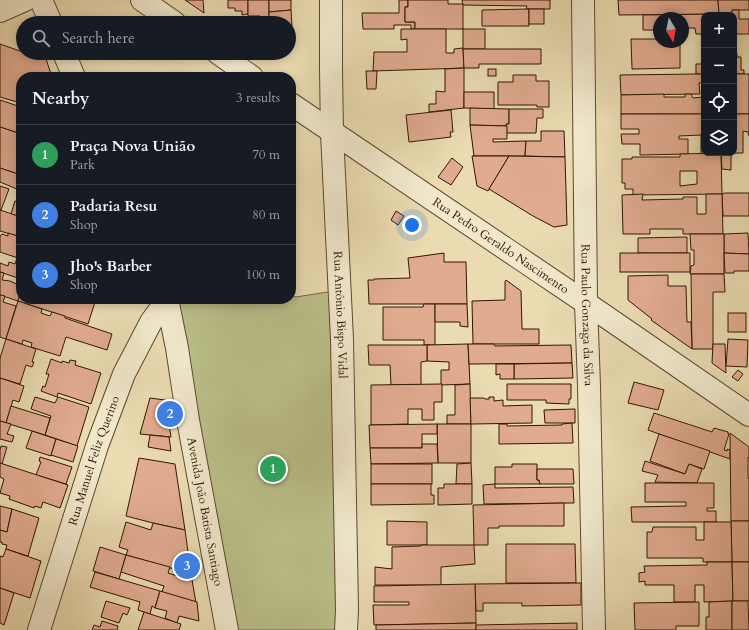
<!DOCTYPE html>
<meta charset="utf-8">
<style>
:root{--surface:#171b24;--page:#242831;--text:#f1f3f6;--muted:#9ea1a6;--line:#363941;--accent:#8c9099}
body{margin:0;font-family:Cardo,serif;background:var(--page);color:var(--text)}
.controls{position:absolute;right:12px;top:12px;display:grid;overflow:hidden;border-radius:8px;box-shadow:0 2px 10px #0003}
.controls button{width:36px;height:36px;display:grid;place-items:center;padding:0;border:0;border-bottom:1px solid var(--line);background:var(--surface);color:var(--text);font:20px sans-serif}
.compass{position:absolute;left:653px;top:12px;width:36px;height:36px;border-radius:50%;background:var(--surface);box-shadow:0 2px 10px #0003;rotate:170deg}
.you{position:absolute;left:412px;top:225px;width:14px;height:14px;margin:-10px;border:3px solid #fff;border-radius:50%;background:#1a73e8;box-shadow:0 0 0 6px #1a73e833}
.badge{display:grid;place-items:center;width:26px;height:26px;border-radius:50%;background:var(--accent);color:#fff;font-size:13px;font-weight:700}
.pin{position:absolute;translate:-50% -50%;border:2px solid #fff;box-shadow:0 1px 4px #0006}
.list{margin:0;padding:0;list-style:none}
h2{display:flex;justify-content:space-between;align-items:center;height:52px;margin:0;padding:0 16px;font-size:17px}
h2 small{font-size:13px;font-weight:400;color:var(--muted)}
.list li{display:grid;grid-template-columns:26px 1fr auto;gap:12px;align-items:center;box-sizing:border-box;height:60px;padding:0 16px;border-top:1px solid var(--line)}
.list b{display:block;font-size:15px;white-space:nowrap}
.list p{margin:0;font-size:13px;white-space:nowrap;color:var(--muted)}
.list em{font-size:13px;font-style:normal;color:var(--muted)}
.icon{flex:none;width:22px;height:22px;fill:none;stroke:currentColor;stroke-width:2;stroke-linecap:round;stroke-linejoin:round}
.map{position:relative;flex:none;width:749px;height:630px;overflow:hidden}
.search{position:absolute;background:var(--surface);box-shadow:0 2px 10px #0003;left:16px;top:16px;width:280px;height:44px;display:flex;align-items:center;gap:10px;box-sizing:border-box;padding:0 14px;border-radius:22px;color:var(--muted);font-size:15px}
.panel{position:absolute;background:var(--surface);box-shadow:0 2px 10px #0003;left:16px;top:72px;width:280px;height:232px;border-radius:16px}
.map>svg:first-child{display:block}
</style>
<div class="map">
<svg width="749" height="630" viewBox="0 0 749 630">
<rect width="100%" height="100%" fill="#eadbb1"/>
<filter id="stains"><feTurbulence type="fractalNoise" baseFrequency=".005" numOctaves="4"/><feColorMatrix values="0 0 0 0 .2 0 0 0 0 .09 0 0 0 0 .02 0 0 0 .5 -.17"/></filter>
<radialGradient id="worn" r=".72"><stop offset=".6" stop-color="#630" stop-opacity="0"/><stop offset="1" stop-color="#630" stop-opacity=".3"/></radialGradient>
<path fill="#babf89" stroke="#766a46" d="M 340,290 L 346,630 L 231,630 L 172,299 L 291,299 L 291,295 L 296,297 Z"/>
<g fill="#e1ab90" stroke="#311604" fill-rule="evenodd">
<path d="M 185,0 L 203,0 L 204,13 Z"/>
<path d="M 228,0 L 248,0 L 248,14 L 242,15 L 242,11 L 235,11 L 235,8 L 228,8 Z"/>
<path d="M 248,0 L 269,0 L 269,18 L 261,18 L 260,16 L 248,16 Z"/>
<path d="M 269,0 L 291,0 L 291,10 L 269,12 Z"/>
<path d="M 399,0 L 408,0 L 408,7 L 405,7 L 405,22 L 415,22 L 415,29 L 411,29 L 411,25 L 394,25 L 394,29 L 363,29 L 362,13 L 399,13 Z"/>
<path d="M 408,0 L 448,0 L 448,4 L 463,4 L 463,29 L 415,29 L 415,22 L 405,22 L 405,7 L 408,7 Z"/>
<path d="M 462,0 L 550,0 L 550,9 L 526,9 L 527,6 L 463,5 Z"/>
<path d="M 618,0 L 718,0 L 719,14 L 619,15 Z"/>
<path d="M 718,0 L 749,0 L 749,10 L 732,10 L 732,14 L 719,14 Z"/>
<path d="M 529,9 L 529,26 L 482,26 L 482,10 Z"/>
<rect x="529" y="9" width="15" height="15"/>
<path d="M 291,10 L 292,28 L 289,34 L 289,23 L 269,23 L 269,12 Z"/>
<path d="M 732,10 L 739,10 L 739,19 L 749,19 L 749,34 L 734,34 L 734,15 L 719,15 L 732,14 Z"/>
<path d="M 719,14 L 704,15 L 704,34 L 696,34 L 695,28 L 683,28 L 683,18 L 659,18 L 659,30 L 643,30 L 643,15 Z"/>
<path d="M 401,29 L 446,29 L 446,53 L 454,53 L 454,49 L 463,48 L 464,68 L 373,71 L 374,52 L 407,52 L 407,39 L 401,40 Z"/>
<rect x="463" y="29" width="22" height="20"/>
<path d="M 734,34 L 735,34 L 735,54 L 737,53 L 737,57 L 741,57 L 741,70 L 744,70 L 744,74 L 734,74 Z"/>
<path d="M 631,39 L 659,39 L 659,42 L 680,42 L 680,68 L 632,69 Z"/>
<path d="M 0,44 L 23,52 L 23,53 L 27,53 L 46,59 L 52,77 L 21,77 L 21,103 L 0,97 Z"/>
<path d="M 463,49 L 541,49 L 541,64 L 479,64 L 479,68 L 464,68 Z"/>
<path d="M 702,50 L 704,50 L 704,74 L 696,74 L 696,64 L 702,64 Z"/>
<path d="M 464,68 L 464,108 L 429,112 L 429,104 L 436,104 L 436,91 L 445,92 L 445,69 Z"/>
<rect x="488" y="69" width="8" height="7"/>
<path d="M 366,71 L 377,71 L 376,89 L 367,89 Z"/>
<path d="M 696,74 L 704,74 L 704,83 L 699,83 L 700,94 L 621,95 L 620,75 Z"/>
<rect x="734" y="74" width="15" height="40"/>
<path d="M 513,75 L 536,75 L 536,81 L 549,81 L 549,107 L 537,107 L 537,105 L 498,105 L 498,82 L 513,82 Z"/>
<path d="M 464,92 L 494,92 L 494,109 L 464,108 Z"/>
<path d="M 664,94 L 664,97 L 685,97 L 685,94 L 691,94 L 693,98 L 704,97 L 704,114 L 621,114 L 621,95 Z"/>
<path d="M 0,100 L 21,107 L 21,134 L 0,127 Z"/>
<path d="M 470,108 L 509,109 L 509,124 L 506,124 L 507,126 L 470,125 Z"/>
<path d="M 509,109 L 543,109 L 543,118 L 537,118 L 536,133 L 507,133 L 506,124 L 509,124 Z"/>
<path d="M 451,110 L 453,132 L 450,132 L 451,137 L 409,142 L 406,115 Z"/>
<path d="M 621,114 L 704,114 L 704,153 L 721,153 L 701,154 L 701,135 L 679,136 L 679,139 L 688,139 L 688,154 L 640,155 L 640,144 L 622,144 L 621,134 L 639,134 L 639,129 L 621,129 Z"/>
<path d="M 734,114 L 749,114 L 749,136 L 748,132 L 743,131 L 743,153 L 721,153 L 734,153 Z"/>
<path d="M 470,125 L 507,126 L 507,139 L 493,139 L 493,142 L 526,141 L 525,156 L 474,156 Z"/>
<path d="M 0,127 L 21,134 L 21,175 L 0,168 Z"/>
<path d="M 541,131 L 564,131 L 565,157 L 525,156 L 526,141 L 541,141 Z"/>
<path d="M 721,153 L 722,194 L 633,195 L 633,189 L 625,189 L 625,183 L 622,183 L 622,159 L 632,159 L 632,157 L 680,157 L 680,154 ZM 680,171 L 697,171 L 697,184 L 680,186 Z"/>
<path d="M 721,153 L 731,153 L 731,170 L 722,169 Z"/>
<path d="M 472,156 L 509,156 L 488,191 L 477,186 Z"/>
<path d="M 509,156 L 565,157 L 567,225 L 554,227 L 533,216 L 489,189 Z"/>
<path d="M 452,158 L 463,167 L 451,185 L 438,177 Z"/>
<path d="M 0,168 L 21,175 L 21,188 L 18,187 L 17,189 L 0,182 Z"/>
<path d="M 0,186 L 9,189 L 1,210 L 0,210 Z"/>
<path d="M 21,193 L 21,217 L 11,214 L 15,201 L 18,202 Z"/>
<path d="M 725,193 L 749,193 L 749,216 L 723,216 L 722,194 Z"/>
<path d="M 643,194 L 642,200 L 683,199 L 683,197 L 697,197 L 697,214 L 706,214 L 706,194 L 722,194 L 723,234 L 683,234 L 683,229 L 650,229 L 650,234 L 623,234 L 622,195 Z"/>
<path d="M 0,210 L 21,217 L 21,237 L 0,231 Z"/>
<path d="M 396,211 L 404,216 L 398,225 L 391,220 Z"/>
<path d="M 8,233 L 21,237 L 21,259 L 0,252 L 0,236 L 2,234 L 8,236 Z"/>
<path d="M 748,233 L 749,254 L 724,253 L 724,234 Z"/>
<path d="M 690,234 L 724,234 L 724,274 L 690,274 L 691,266 L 694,265 L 694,250 L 691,250 Z"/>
<path d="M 687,237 L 687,253 L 638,253 L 638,238 Z"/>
<path d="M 444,253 L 444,262 L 466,262 L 467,304 L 369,304 L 368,280 L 374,280 L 374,279 L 410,278 L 408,258 Z"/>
<rect x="620" y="253" width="70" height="19"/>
<path d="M 724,253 L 749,254 L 749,271 L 734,271 L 734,273 L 725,273 Z"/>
<path d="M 17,258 L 21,259 L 21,279 L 0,272 L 0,263 L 8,266 L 9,262 L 15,264 Z"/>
<path d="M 0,272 L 4,273 L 2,280 L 10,281 L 21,286 L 21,291 L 18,301 L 0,295 Z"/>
<path d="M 691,274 L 724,274 L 725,292 L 713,292 L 713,349 L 692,349 Z"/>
<path d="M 668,275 L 668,286 L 686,286 L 687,322 L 691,322 L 692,349 L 651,320 L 652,319 L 628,300 L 628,276 Z"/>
<path d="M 506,280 L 521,291 L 522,329 L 539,329 L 539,344 L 473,344 L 472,301 L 505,300 L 505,282 Z"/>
<path d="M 21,291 L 21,299 L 96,299 L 88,324 L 18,301 Z"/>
<path d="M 0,295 L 5,296 L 3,302 L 16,306 L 6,339 L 0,337 Z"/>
<path d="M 18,301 L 42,309 L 41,313 L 50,316 L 52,312 L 65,316 L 65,318 L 112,334 L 107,350 L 66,337 L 60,356 L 31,347 L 32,343 L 23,340 L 22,344 L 6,339 Z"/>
<path d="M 424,304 L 435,304 L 435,345 L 424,345 L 424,340 L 383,340 L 383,307 L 423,307 Z"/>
<path d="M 435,304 L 467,304 L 468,327 L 460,326 L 460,322 L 435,322 Z"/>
<rect x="728" y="313" width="18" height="19"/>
<path d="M 6,339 L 36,349 L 32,362 L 34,362 L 32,367 L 26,365 L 20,384 L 0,378 L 0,358 Z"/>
<path d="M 728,339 L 748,340 L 747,367 L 726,366 Z"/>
<path d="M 468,344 L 470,384 L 441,385 L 441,370 L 449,370 L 449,362 L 427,361 L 427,345 Z"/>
<path d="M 468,344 L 494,344 L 495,346 L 571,345 L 572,363 L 469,364 Z"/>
<path d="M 713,344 L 725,344 L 726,373 L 712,363 Z"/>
<path d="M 368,345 L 427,345 L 427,361 L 421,362 L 421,385 L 391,385 L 390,365 L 369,365 Z"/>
<path d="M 51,359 L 62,363 L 62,361 L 69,363 L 70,360 L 76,361 L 75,365 L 101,373 L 91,404 L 58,393 L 57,397 L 41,391 L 43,386 L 45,387 L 49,374 L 46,374 Z"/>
<path d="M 572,363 L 573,378 L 514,379 L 514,364 Z"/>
<path d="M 496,364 L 514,364 L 514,379 L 500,379 L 500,374 L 496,375 Z"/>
<path d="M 738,370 L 743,374 L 738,381 L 732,377 Z"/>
<path d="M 0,378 L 24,386 L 19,402 L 13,400 L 6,423 L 0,421 Z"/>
<path d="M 634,382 L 664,390 L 658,410 L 628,403 Z"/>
<path d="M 442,384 L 442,402 L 434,402 L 434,420 L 422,420 L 422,409 L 408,409 L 408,424 L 371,425 L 371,385 Z"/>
<path d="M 470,384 L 471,424 L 447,424 L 447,415 L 455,415 L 455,385 Z"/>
<path d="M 507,384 L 571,384 L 571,399 L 569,399 L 569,404 L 546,403 L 546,400 L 507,400 Z"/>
<path d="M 35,397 L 55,403 L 58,397 L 89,407 L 77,446 L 45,435 L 51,416 L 31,409 Z"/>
<path d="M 489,397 L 494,397 L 494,401 L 503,400 L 503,406 L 532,405 L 532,423 L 471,424 L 470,398 L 484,398 L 485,399 L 489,399 Z"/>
<path d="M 150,398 L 165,400 L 171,437 L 140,434 Z"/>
<path d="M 11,406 L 50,418 L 45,435 L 6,423 Z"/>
<path d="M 575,409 L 575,423 L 545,423 L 544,410 Z"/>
<path d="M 654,413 L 712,432 L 714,428 L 728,432 L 728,434 L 729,434 L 724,450 L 727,451 L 727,449 L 730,450 L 730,459 L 648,430 Z"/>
<path d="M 0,421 L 11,424 L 7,434 L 14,436 L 12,442 L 0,439 Z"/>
<path d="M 572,423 L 573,443 L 499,444 L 499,424 L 507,424 L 507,426 L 562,425 L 562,424 Z"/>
<path d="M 437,424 L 471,424 L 471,463 L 438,463 Z"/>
<path d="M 437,424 L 437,434 L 422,434 L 422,448 L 370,448 L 369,425 Z"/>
<path d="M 32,431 L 56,439 L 51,456 L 26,448 Z"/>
<path d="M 730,433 L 749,447 L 749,458 L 748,457 L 748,478 L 749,478 L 749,521 L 731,521 Z"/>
<path d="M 659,434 L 710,451 L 704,469 L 689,464 L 685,474 L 650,461 Z"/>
<path d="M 150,435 L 169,437 L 171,451 L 148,447 Z"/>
<path d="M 56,439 L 78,446 L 73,462 L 51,455 Z"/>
<path d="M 422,444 L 437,444 L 438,463 L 371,464 L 370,448 L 422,448 Z"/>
<path d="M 1,446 L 7,447 L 2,464 L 0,463 L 0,450 Z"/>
<path d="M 40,457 L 72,467 L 66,484 L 36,475 L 41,462 L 39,461 Z"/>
<path d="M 139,458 L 175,464 L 185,530 L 153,523 L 126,516 Z"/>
<path d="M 645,461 L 685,474 L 689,464 L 702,469 L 697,483 L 655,482 L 658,475 L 642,471 Z"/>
<path d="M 0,463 L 68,485 L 60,508 L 43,502 L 41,508 L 35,506 L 34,508 L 9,499 L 10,496 L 0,493 L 4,479 L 0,477 Z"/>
<path d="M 471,463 L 472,484 L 456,484 L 457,464 Z"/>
<rect x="371" y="464" width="61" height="20"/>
<path d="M 512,464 L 537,464 L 537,480 L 539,480 L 540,484 L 495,484 L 495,467 L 512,467 Z"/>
<path d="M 537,469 L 573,469 L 574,484 L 540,484 L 539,480 L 537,480 Z"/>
<path d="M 645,483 L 714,483 L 714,508 L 707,508 L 707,511 L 716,511 L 716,522 L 632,522 L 631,507 L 686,506 L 686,502 L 645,502 Z"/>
<path d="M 371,484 L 431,484 L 431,495 L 434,495 L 434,504 L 371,505 Z"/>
<path d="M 444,484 L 472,484 L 472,504 L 438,505 L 438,488 L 444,488 Z"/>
<path d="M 495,484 L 495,488 L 573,487 L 574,503 L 484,504 L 483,485 Z"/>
<path d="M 564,503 L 564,526 L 499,526 L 499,528 L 488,528 L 488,545 L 474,545 L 473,505 Z"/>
<path d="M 0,506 L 12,509 L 7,532 L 0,530 Z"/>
<path d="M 12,509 L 39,518 L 28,556 L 6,549 L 7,545 L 2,544 L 2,542 L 0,542 L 0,530 L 7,532 Z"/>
<path d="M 387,521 L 427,522 L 427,545 L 387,545 Z"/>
<path d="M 731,521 L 749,521 L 749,562 L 732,562 Z"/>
<path d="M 126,522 L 151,530 L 153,523 L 185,530 L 191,574 L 126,555 L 128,550 L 119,547 Z"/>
<path d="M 704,522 L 731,522 L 732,562 L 703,562 L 703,558 L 647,558 L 647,532 L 652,532 L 653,527 L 696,527 L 696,540 L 704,540 Z"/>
<path d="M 506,544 L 575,544 L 576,583 L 506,583 Z"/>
<path d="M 421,545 L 474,545 L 475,564 L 441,567 L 441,585 L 375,585 L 375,567 L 392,569 L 392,547 L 421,546 Z"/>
<path d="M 100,547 L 126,555 L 119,579 L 93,571 Z"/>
<path d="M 6,549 L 41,561 L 30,598 L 0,588 L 0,556 L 3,557 Z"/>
<path d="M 126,555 L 170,567 L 168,573 L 181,577 L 182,571 L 191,574 L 196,603 L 162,592 L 164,586 L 121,572 Z"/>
<path d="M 707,562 L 732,562 L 733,601 L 704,602 L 704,585 L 695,585 L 695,602 L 674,602 L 674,585 L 645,585 L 645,581 L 639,582 L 639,573 L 645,572 L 644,566 L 707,565 Z"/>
<path d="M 732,562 L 749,562 L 749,601 L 733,601 Z"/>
<path d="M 95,572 L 160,591 L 155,608 L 152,606 L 150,614 L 138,610 L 140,602 L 90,587 Z"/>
<path d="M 581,583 L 581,605 L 522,606 L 522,603 L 483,603 L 483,611 L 476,611 L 475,584 Z"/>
<path d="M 475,584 L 476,623 L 374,625 L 373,605 L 409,605 L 409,602 L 374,602 L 374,586 Z"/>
<path d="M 0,588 L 14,593 L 4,625 L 0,623 Z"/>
<path d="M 160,591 L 197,602 L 199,621 L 179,616 L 177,623 L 165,618 L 167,611 L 155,608 Z"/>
<path d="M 106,601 L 130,608 L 127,615 L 123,613 L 119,623 L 101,617 Z"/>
<path d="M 732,601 L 732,630 L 706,630 L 706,617 L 709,617 L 709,602 Z"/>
<path d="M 732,601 L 748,601 L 749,630 L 732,630 Z"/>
<path d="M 699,602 L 699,626 L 676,626 L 676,630 L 635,630 L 634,603 Z"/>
<path d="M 144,612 L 181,624 L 179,630 L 138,630 Z"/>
<path d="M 102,621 L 118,626 L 117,630 L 92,630 L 94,625 L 100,627 Z"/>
<path d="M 476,623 L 476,630 L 376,630 L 376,625 Z"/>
<path d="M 577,623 L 577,630 L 476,630 L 476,625 Z"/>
</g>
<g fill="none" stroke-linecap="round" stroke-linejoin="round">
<defs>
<g id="street">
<path d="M 41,0 L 51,23"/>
<path d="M 142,0 L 175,23"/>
<path id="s1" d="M 331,0 L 331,70 L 332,133 L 342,339 L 347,610 L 346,630"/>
<path id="s2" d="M 583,0 L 586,303 L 589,386 L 594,630"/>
<path d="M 0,11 L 25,0"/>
<path d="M 64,53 L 74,77"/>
<path d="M 218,53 L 252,77"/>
<path id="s3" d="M 291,104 L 586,303 L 749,415"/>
<path id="s4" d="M 167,299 L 177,348 L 188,420 L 227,630"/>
<path id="s5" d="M 39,630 L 97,446 L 124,374 L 151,322 L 167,300"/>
</g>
</defs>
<use href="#street" stroke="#5f472f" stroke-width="24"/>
<use href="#street" stroke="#f1e8cc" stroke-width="22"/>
</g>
<g text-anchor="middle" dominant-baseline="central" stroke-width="3.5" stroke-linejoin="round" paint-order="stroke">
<g font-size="12" fill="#311604" stroke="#f1e8cc">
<text stroke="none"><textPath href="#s3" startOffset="253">Rua Pedro Geraldo Nascimento</textPath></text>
<text stroke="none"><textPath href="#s1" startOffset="315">Rua Antônio Bispo Vidal</textPath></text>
<text stroke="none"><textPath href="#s2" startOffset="315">Rua Paulo Gonzaga da Silva</textPath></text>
<text stroke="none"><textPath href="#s5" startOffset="178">Rua Manuel Feliz Querino</textPath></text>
<text stroke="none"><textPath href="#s4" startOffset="216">Avenida João Batista Santiago</textPath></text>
</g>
</g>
<rect width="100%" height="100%" filter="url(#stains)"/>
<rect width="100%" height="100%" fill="url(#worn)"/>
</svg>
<div class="controls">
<button>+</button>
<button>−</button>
<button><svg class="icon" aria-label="locate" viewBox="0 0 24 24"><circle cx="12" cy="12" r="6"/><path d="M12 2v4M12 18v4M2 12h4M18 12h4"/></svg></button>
<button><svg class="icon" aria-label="layers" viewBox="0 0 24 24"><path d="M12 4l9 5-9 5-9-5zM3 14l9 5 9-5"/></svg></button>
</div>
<svg class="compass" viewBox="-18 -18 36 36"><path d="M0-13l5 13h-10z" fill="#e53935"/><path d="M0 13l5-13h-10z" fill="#9ea1a6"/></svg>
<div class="you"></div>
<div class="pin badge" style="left:273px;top:469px;background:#2e9e5b">1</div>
<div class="pin badge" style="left:170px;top:414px;background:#3f7fe0">2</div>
<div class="pin badge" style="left:187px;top:566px;background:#3f7fe0">3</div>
<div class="search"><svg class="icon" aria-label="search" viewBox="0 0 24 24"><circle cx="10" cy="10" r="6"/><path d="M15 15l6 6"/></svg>Search here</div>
<section class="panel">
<h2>Nearby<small>3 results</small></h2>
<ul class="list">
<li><span class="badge" style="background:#2e9e5b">1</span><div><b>Praça Nova União</b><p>Park</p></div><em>70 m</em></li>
<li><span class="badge" style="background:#3f7fe0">2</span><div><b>Padaria Resu</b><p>Shop</p></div><em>80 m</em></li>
<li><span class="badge" style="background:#3f7fe0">3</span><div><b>Jho's Barber</b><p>Shop</p></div><em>100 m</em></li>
</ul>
</section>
</div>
